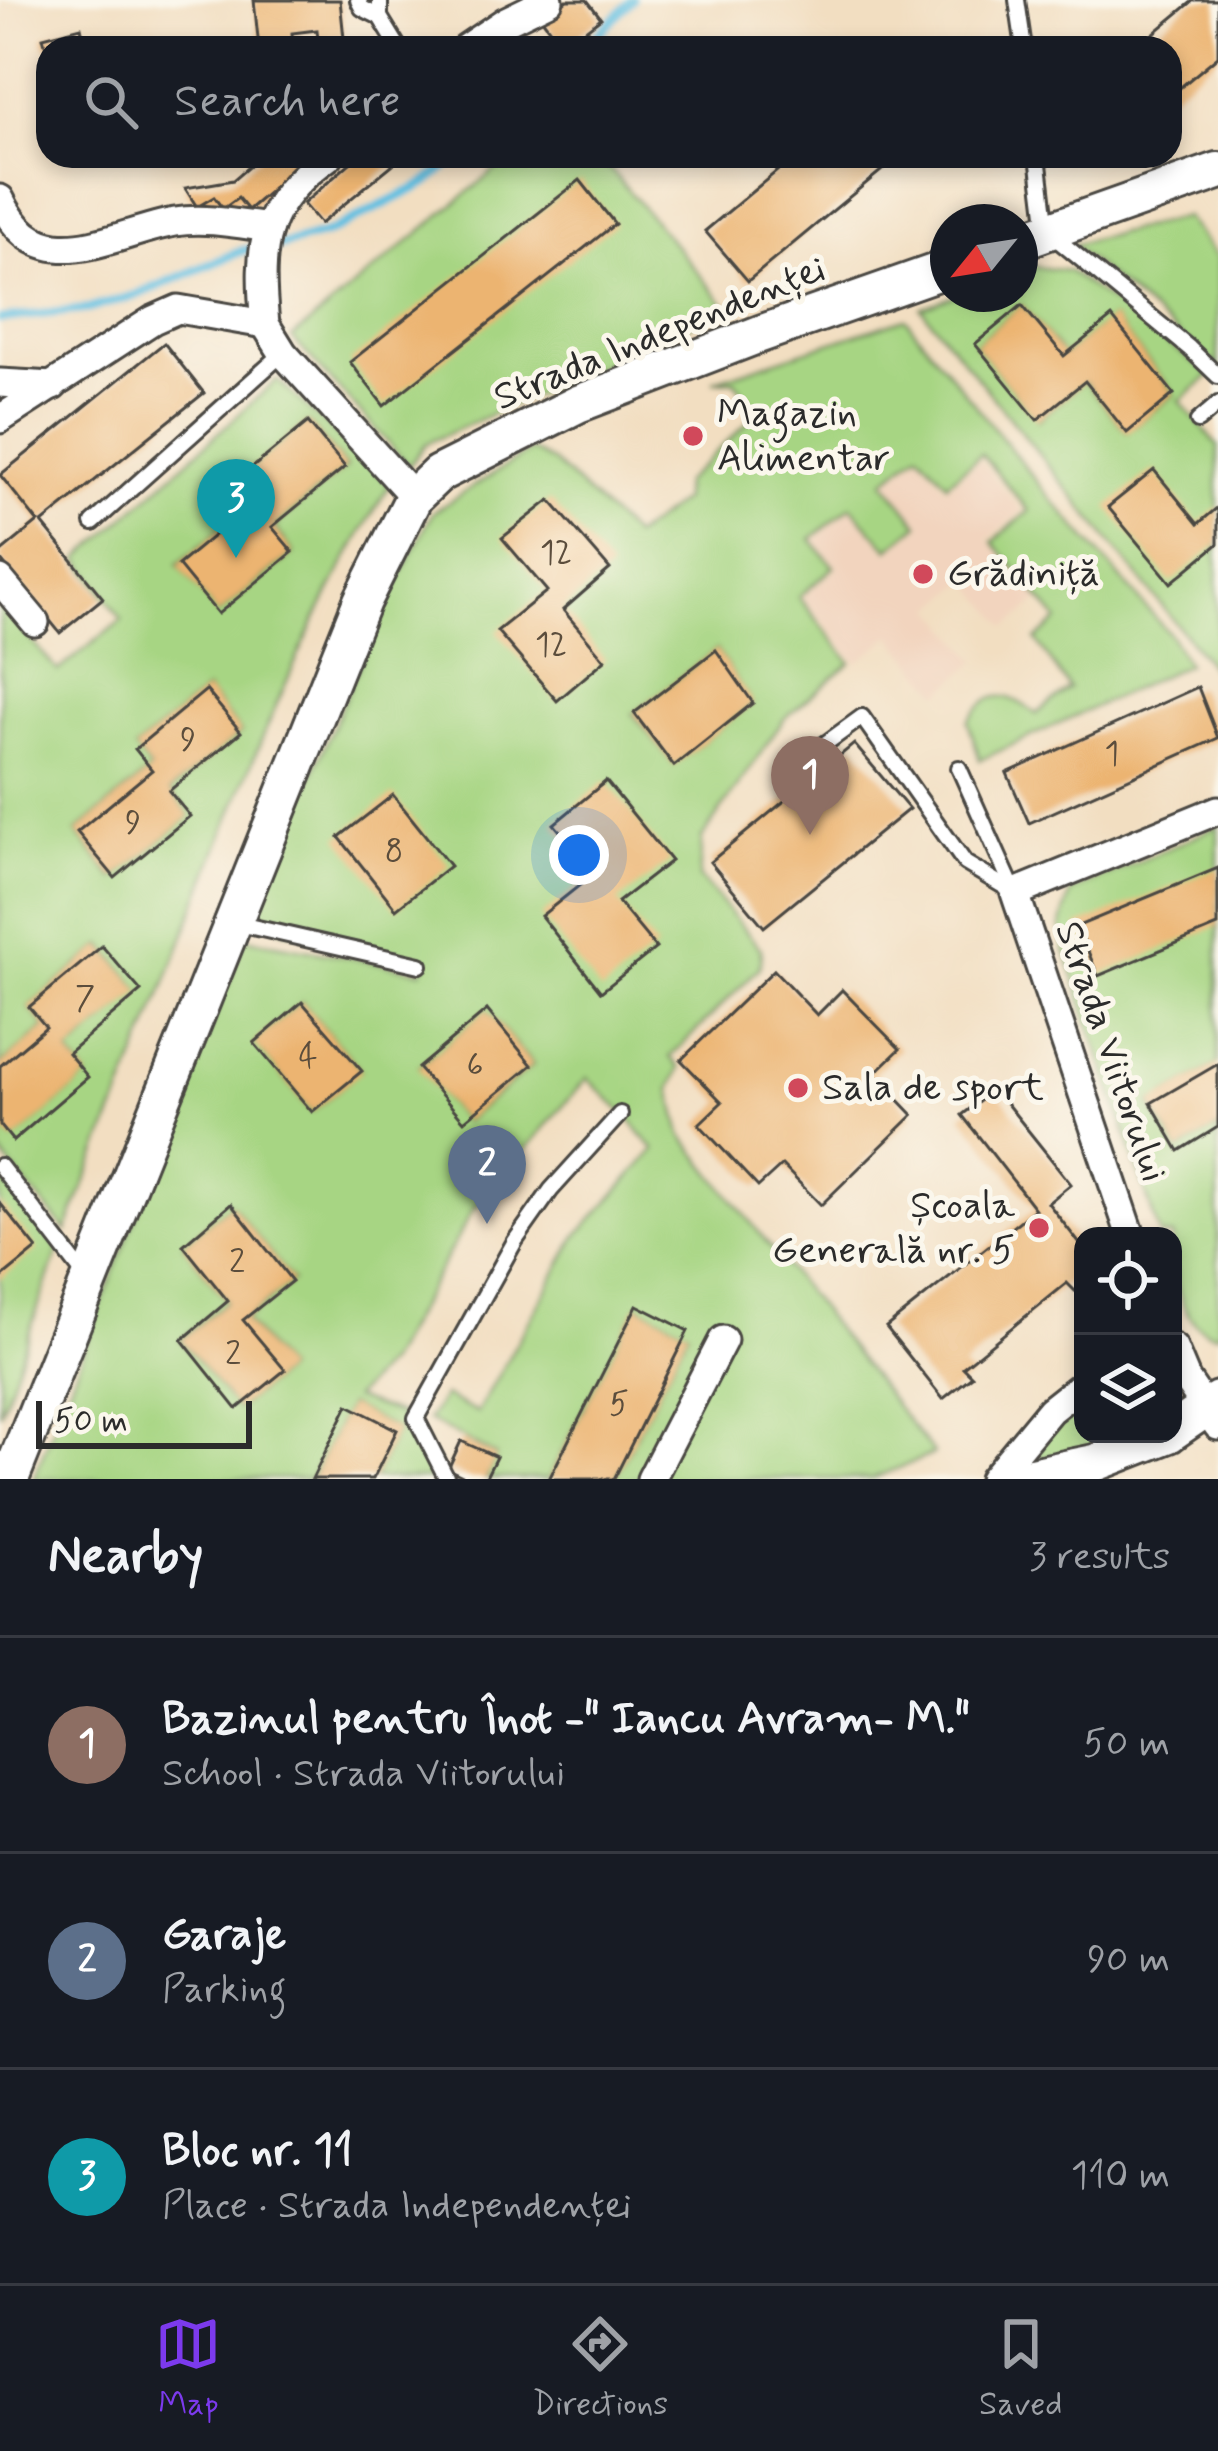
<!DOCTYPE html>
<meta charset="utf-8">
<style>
:root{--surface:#171b24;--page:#20242c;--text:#f1f3f6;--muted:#9ea1a6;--line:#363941;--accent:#7c3aed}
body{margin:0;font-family:Mynerve,sans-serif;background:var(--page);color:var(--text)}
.controls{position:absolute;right:36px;bottom:36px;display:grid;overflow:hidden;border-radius:24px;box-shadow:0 6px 18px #0003}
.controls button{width:108px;height:108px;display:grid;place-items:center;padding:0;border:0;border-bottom:3px solid var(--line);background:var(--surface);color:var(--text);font:60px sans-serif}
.compass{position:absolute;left:930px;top:204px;width:108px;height:108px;border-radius:50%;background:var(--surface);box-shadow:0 6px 18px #0003;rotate:240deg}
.scale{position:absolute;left:36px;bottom:30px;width:216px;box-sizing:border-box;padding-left:12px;border:6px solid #2b2b2b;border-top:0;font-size:33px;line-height:42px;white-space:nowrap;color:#2b2b2b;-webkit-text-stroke:9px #fbf7ec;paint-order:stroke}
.you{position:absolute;left:579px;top:855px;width:42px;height:42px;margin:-30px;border:9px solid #fff;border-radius:50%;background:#1a73e8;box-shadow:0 0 0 18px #1a73e833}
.badge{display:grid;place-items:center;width:78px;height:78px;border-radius:50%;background:var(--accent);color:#fff;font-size:39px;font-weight:700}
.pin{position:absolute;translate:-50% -99px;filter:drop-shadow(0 3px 6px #0008)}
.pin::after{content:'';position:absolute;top:63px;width:42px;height:36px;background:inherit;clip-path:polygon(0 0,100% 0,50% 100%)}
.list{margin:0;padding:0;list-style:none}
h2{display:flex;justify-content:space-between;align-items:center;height:156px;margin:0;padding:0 48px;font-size:51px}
h2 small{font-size:39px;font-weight:400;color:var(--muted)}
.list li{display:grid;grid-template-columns:78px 1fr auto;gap:36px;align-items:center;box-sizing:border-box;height:216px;padding:0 48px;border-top:3px solid var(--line)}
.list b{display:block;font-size:45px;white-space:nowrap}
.list p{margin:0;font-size:39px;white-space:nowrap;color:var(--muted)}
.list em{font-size:39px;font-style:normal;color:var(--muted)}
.icon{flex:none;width:66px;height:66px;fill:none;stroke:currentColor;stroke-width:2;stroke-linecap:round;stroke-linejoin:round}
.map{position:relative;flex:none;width:1218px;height:1479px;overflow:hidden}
.search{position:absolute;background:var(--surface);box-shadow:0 6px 18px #0003;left:36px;right:36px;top:36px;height:132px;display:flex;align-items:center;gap:30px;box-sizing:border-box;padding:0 42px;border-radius:36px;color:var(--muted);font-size:45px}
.sheet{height:804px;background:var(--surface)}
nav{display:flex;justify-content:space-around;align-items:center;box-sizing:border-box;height:168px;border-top:3px solid var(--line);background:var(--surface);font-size:33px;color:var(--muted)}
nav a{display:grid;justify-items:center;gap:6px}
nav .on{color:var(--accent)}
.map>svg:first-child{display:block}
</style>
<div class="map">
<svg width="1218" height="1479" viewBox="0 0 1218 1479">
<rect width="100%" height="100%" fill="#fbf7ec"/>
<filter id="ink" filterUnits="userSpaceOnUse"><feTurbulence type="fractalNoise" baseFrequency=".00833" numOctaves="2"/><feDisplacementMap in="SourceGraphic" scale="24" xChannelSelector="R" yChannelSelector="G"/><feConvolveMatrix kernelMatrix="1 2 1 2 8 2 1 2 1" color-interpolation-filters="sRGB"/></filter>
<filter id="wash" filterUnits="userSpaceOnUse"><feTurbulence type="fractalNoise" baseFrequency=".004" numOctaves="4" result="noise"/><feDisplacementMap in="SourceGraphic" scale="48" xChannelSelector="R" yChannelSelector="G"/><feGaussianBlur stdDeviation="2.7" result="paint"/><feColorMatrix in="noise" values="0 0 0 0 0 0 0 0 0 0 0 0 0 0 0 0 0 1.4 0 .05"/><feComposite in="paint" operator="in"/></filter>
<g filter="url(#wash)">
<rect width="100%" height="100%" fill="#f2dec1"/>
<path fill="#f2d4be" d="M 919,456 L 946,488 L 980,460 L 1022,511 L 988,540 L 1039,601 L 1007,627 L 968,580 L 934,608 L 977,661 L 940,693 L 891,635 L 857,663 L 803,597 L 838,568 L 815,540 L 851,509 L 888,553 L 922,525 L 887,482 Z"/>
<g fill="#a7d583" stroke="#698057" stroke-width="3" fill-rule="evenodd">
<path d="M 512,156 L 599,156 L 728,308 L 425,444 L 409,466 L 292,338 Z"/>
<path d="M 1185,217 L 1218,259 L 1218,367 L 1071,245 Z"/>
<path d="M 1029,266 L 1068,271 L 1211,375 L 1180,401 L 1218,446 L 1217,674 L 921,308 L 957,294 L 1020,294 L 1020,270 ZM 1022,305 L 1064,356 L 1112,318 L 1175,394 L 1127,432 L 1084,381 L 1038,420 L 975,344 Z"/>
<path d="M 905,318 L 1043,489 L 1170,635 L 1187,664 L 980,760 L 968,721 C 989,689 1007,691 1036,714 L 1069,688 L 1036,640 L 1058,620 L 993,542 L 1029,511 L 981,454 L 947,483 L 919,452 L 884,481 L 919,524 L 889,549 L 851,506 L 811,539 L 834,567 L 799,597 L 851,662 L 785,718 L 702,838 L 699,877 L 761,949 L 760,967 L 670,1057 L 680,1068 L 671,1089 L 682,1135 L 934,1454 L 871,1479 L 614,1479 L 688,1331 L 638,1305 L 548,1479 L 486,1479 L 496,1456 L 428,1420 L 444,1396 L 477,1413 L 577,1236 L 655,1150 L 626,1115 L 587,1078 L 473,1210 L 387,1363 L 354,1398 L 405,1416 L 416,1425 L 442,1479 L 373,1479 L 397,1430 L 348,1405 L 311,1479 L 33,1479 L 245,938 L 422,971 L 424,963 L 283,930 L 251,918 L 381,614 L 433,512 L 531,450 L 554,463 L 634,537 L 683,500 L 683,483 L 759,412 L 734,380 L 713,381 ZM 716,650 L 752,703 L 674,765 L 633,714 ZM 302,1002 L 361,1070 L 312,1112 L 255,1043 ZM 487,1011 L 533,1065 L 464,1122 L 419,1067 ZM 231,1204 L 292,1281 L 245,1320 L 285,1370 L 237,1409 L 181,1340 L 227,1301 L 183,1245 Z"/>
<path d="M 277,380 L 390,484 C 296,636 236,801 172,967 C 138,1056 101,1143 66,1231 L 0,1153 L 0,1126 L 13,1140 L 87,1077 L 69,1053 L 140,990 L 103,945 L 29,1007 L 45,1027 L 0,1066 L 0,604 L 58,671 L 122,620 L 79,559 ZM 308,422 L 346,467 L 274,526 L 294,553 L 218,614 L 178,564 L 253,503 L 236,482 ZM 206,690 L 241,732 L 170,791 L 190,816 L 114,879 L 76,832 L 151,770 L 135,749 Z"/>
<path d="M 1218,826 L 1218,1064 L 1151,1104 L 1179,1151 L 1218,1127 L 1218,1334 C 1176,1328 1173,1270 1173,1236 L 1160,1236 L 1065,950 L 1061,927 L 1071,892 Z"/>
<path d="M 0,1176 L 59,1249 L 0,1414 Z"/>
<path d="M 1083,1400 L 1083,1434 L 1140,1434 L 1074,1456 L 1018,1459 Z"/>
</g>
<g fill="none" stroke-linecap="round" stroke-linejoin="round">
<g stroke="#63c0e1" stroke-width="9">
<path d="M 585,48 L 632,0"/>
<path d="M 0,319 L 89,309 L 139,294 L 244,250 L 284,245 L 328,233 L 426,183 L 459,156"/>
</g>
</g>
<g id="blocks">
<g fill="#ecb471">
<path d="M 254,0 L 340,0 L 345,48 L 319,48 L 317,30 L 292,33 L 293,48 L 259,48 Z"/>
<path d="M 567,0 L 587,0 L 601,18 L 563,47 L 542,19 Z"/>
<path d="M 1194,0 L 1218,0 L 1218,56 L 1170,96 L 1170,48 L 1136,48 Z"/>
<path d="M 81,27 L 86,48 L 46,48 L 43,37 Z"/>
<path d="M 261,156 L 311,156 L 248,210 L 238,198 L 223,209 L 214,197 L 197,207 L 185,188 L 233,180 Z"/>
<path d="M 358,156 L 403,156 L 320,224 L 303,204 Z"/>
<path d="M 795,156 L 899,156 L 748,281 L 705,231 Z"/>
<path d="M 580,180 L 615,224 L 384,406 L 350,362 Z"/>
<path d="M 1022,305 L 1064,356 L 1112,317 L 1174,394 L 1127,433 L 1085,381 L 1037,420 L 975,344 Z"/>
<path d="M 164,343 L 204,393 L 42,523 L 103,598 L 60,633 L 0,559 L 0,553 L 38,522 L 0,475 Z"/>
<path d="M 308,422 L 345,467 L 272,527 L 293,552 L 218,614 L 178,565 L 253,503 L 236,481 Z"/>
<path d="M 1154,470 L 1198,524 L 1218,507 L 1218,544 L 1171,583 L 1108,507 Z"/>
<path d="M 550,500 L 610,569 L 563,610 L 605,660 L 557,701 L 497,631 L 547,591 L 502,538 Z"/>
<path d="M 716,650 L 753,703 L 674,766 L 634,713 Z"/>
<path d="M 1198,687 L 1218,738 L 1029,823 L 1007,773 Z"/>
<path d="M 206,690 L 241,732 L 169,791 L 190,816 L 115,878 L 77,832 L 152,770 L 135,749 Z"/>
<path d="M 854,744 L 909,809 L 764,927 L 710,862 Z"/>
<path d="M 606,781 L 671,861 L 618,902 L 656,948 L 601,992 L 541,916 L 595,873 L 554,824 Z"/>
<path d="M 393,795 L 450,866 L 396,909 L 339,837 Z"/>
<path d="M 1218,868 L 1218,926 L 1098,976 L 1078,926 Z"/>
<path d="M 102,946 L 141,991 L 68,1053 L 88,1077 L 13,1141 L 0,1125 L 0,1066 L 46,1027 L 29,1007 Z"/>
<path d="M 774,970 L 817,1015 L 842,990 L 900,1049 L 874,1074 L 913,1115 L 821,1205 L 782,1165 L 758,1187 L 699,1124 L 722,1102 L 681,1060 Z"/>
<path d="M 302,1002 L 362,1071 L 312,1112 L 254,1043 Z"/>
<path d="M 487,1010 L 532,1065 L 464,1121 L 418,1068 Z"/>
<path d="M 1218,1064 L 1218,1127 L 1179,1151 L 1151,1103 Z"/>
<path d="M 995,1089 L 1071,1184 L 1048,1203 L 1083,1248 L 1083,1285 L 1075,1291 L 1067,1283 L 963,1367 L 972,1376 L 943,1399 L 886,1327 L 1035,1209 L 962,1115 Z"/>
<path d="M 0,1203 L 37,1249 L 0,1279 Z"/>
<path d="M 231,1204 L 292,1281 L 243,1320 L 285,1370 L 237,1409 L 182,1340 L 228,1301 L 183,1245 Z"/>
<path d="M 637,1305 L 688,1331 L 614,1479 L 549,1479 Z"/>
<path d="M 348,1405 L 397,1430 L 373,1479 L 312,1479 Z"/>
<path d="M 461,1441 L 496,1457 L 485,1479 L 469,1479 L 448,1469 Z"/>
</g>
</g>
</g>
<g filter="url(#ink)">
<use href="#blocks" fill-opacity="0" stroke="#494642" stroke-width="3"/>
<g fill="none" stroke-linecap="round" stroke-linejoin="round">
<defs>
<g id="service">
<path d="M 358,0 L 362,8 L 380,17 L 380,0"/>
<path d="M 1017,0 L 1024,48"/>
<path d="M 380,17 L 399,48"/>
<path d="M 1038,156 L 1047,231 L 1189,348 L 1218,376"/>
<path d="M 1198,421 L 1218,404"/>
<path d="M 93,523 L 283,353"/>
<path d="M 818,749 L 862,717 L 965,863 L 1015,893"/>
<path d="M 959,768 L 1015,893"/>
<path d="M 235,923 L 420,965"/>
<path d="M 0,1166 L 85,1276"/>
<path d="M 447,1479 L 416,1418 L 515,1241 L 551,1190 L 620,1114"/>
</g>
<g id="minor">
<path d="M 466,48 L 506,21 L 549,0"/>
<path d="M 0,199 C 40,285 110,233 175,222 C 205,217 239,224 269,228"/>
<path d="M 265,324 L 283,353 L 414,497"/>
<path d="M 0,383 L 53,386"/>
<path d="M 0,419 L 153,320 L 178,309 L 265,324 C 257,245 262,204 329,156"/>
<path d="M 0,580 L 35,622"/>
<path d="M 1131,1236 L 1015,893 L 1218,810"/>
<path d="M 1173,1348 L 1186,1379 L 1218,1426"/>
<path d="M 651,1479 L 723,1340"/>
<path d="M 993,1479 L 1050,1410 L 1083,1384"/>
</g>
<g id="tertiary">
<path d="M 1020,241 L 1218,171"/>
<path d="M 1173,1431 L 1218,1400"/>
<path d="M 10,1479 L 362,601 L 414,497 L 438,474 L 578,404 L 760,334 L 948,268"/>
<path d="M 1017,1479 L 1095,1463 L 1169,1434"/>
</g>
</defs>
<use href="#service" stroke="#494642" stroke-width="20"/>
<use href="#minor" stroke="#494642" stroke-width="33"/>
<use href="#tertiary" stroke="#494642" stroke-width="42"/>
<use href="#service" stroke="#fff" stroke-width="14"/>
<use href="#minor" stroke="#fff" stroke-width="27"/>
<use href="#tertiary" stroke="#fff" stroke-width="36"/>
</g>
</g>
<g fill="#d1495b" stroke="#fbf7ec" stroke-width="4.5">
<circle cx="693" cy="436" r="12"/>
<circle cx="923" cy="574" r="12"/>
<circle cx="798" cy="1088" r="12"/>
<circle cx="1039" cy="1228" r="12"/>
</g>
<g text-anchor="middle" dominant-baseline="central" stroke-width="10" stroke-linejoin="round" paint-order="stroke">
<g font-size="33" fill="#5b4d3c">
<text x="556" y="554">12</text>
<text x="551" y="646">12</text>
<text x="188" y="741">9</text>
<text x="1112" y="755">1</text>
<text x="133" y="824">9</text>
<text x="394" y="852">8</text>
<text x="85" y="999">7</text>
<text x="308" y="1057">4</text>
<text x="475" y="1066">6</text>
<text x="237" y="1263">2</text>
<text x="233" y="1355">2</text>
<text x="619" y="1405">5</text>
</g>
<g font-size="39" fill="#2b2b2b" stroke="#fbf7ec">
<text transform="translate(660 334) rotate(-22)">Strada Independenței</text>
<text transform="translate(1110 1052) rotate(71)">Strada Viitorului</text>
</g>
<g font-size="39" fill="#2b2b2b" stroke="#fbf7ec" text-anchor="start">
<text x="717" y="414">Magazin<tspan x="717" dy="45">Alimentar</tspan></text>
<text x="947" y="574">Grădiniță</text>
<text x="822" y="1088">Sala de sport</text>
<text x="1015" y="1206" text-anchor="end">Școala<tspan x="1015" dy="45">Generală nr. 5</tspan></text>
</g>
</g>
</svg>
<div class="controls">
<button><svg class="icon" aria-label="locate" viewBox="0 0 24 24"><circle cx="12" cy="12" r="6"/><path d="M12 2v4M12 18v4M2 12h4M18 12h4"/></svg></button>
<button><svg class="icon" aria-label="layers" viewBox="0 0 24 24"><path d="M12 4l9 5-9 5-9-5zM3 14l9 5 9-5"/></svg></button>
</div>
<svg class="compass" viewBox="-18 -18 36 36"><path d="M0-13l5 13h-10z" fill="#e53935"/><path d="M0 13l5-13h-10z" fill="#9ea1a6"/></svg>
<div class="scale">50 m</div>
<div class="you"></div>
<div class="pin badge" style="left:810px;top:835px;background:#8d6e63">1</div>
<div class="pin badge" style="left:487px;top:1224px;background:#5c6f8a">2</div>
<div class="pin badge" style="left:236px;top:558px;background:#0f9aa8">3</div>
<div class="search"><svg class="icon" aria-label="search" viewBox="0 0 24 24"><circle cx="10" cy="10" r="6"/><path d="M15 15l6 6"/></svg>Search here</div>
</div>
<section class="sheet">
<h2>Nearby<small>3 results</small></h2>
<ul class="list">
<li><span class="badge" style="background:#8d6e63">1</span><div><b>Bazinul pentru Înot -&quot; Iancu Avram- M.&quot;</b><p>School · Strada Viitorului</p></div><em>50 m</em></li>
<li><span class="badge" style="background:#5c6f8a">2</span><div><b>Garaje</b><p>Parking</p></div><em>90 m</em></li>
<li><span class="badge" style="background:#0f9aa8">3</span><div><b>Bloc nr. 11</b><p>Place · Strada Independenței</p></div><em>110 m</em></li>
</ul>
</section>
<nav>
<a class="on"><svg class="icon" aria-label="map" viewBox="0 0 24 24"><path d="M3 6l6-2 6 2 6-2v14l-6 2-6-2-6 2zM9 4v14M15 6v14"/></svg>Map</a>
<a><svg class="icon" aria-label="directions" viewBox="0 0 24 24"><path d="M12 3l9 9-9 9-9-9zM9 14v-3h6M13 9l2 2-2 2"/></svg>Directions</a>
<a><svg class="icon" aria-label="saved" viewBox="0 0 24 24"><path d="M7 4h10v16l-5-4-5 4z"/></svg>Saved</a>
</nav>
